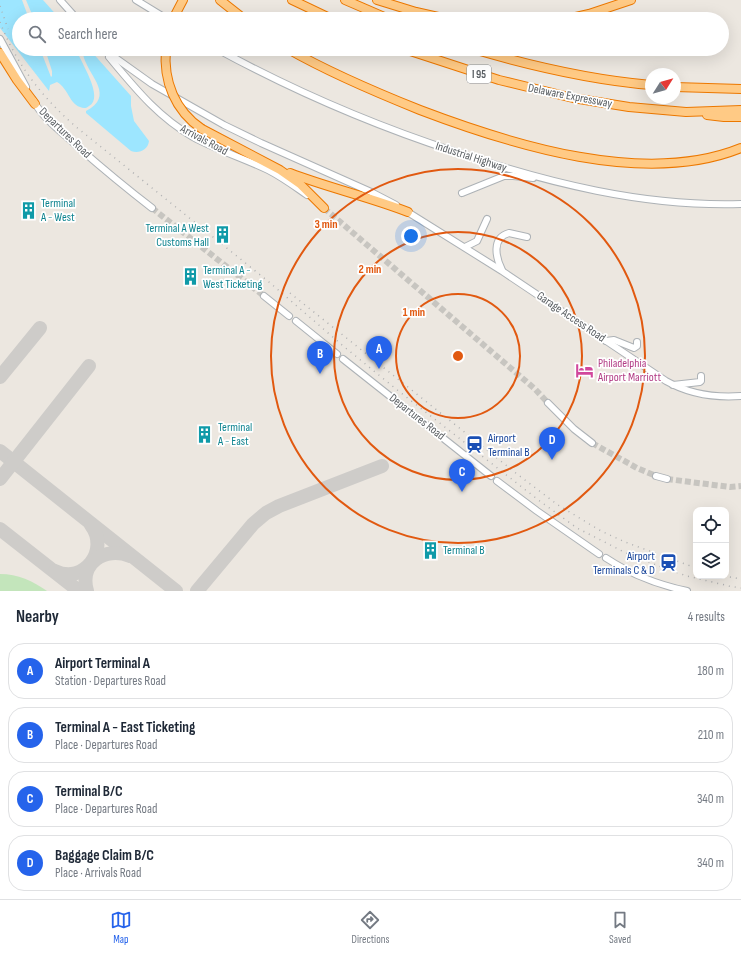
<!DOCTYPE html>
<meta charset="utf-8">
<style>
:root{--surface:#fff;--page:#f6f6f7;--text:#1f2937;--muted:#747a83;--line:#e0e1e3;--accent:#2563eb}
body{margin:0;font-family:"Sofia Sans Condensed",sans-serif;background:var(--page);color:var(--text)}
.controls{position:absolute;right:12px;bottom:12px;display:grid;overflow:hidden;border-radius:8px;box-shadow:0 4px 16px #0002}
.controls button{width:36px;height:36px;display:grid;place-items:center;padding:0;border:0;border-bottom:1px solid var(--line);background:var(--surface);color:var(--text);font:20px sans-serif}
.compass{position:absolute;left:645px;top:68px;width:36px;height:36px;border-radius:50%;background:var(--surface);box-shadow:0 4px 16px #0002;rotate:53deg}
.you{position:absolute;left:411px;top:236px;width:14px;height:14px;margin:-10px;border:3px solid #fff;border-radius:50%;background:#1a73e8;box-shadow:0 0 0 6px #1a73e833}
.badge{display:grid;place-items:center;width:26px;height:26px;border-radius:50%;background:var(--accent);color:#fff;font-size:13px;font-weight:700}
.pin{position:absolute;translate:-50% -33px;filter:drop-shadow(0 1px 2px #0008)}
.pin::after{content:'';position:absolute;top:21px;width:14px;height:12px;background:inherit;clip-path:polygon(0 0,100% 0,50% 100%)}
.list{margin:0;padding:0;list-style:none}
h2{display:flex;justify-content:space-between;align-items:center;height:52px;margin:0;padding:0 16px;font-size:17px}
h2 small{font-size:13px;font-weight:400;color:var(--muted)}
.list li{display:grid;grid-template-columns:26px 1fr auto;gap:12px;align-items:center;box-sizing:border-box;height:56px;margin:0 8px 8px;padding:0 8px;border:1px solid var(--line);border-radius:16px}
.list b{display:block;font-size:15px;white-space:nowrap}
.list p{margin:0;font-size:13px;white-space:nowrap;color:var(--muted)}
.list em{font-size:13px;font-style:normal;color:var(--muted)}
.icon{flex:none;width:22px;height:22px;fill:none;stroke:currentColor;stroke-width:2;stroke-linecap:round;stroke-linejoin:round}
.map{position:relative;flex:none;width:741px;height:591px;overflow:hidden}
.search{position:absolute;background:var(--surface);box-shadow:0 4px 16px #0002;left:12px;right:12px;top:12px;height:44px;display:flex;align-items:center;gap:10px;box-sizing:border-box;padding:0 14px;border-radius:22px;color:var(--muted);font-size:15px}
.sheet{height:308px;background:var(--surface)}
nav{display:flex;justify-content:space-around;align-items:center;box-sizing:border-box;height:56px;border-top:1px solid var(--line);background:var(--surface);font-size:11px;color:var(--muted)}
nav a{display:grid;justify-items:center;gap:2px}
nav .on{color:var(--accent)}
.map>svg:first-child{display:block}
</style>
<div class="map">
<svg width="741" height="591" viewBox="0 0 741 591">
<rect width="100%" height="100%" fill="#ece7e0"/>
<path fill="#c3e5bb" d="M 0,574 C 18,574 33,581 47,591 L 0,591 Z"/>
<g fill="#9de6ff">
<path d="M 0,0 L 22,0 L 29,19 L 19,19 L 19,49 L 40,49 L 51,77 L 52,76 L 52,71 L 45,49 L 76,49 C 80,61 105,98 89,106 C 87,108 84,109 80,107 C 69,103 68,88 57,82 L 50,85 L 49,91 L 0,28 Z"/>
<path d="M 26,0 L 43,0 L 60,19 L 34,19 Z"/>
<path d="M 82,49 L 90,50 L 131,96 L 131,106 L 134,121 L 149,141 C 148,150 139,154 131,151 L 86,113 L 86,111 C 115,96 90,77 84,58 C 83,55 83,52 82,49 Z"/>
</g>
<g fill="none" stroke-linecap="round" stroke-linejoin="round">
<g stroke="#ceccc9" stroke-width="14">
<path d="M 0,377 L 40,328"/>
<path d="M 0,451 L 176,591"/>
<path d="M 0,479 L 89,366"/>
<path d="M 0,529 L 79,591"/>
<path d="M 55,571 C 84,585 110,550 91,525"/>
<path d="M 87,591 C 79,563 105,546 130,556"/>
<path d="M 197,591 L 253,524 L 266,513 L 279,506 L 382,466"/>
</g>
<g stroke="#c7c5c0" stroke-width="6" stroke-dasharray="6 3" stroke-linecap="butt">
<path d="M 152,208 L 264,296"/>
<path d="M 324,208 L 535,389 L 548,403"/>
<path d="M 592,443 L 637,468 L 656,476"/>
<path d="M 667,479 L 730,487 L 741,486"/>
</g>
<defs>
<g id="secondary">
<path d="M 60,0 L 77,19"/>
<path d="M 136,0 L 167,19"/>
<path d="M 0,39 L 26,87"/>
<path d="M 103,49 L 152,84 L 224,125 L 261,143 L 371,192 L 396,205"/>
<path d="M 217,49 C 294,91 373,125 456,152 C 548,183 644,207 741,204"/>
<path d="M 109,57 C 135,88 157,116 193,137 C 217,150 243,158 268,170 C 282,177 294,186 307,195"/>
<path d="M 33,100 C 43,119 63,133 78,147 C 102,168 126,188 152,208"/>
<path d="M 462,193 L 504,176 L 513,176 L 533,178"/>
<path d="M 406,211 L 502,271 L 666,381 C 689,394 714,398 741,396"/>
<path d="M 465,247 L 477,241 L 487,219"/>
<path d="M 502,270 C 496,258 491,238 509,233 L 527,237"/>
<path d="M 264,296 L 289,316"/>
<path d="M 296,321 L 337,354"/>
<path d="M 606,341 L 614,340 L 634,348 L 637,346 L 637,342"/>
<path d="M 343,359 L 491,476"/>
<path d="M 673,385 L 700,382 L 701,381 L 701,376"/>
<path d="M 548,403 L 574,429 L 592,443"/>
<path d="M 656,476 L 667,479"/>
<path d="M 497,481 L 537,511 L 599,554"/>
<path d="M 606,558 C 630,574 659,585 687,591"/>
</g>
<g id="highway">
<path d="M 220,0 L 244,19"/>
<path d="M 292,0 L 332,19"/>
<path d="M 345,0 L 389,19"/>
<path d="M 377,0 L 416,12 L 447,19"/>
<path d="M 173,19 L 183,0"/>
<path d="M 567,19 L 589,14 L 631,0"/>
<path d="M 288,49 C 330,73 375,92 420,110 C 512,145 645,187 741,148"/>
<path d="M 404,49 L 499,80 L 573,98 L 629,107 L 686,112 L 741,110"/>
<path d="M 473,49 C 531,66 591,80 651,85"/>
<path d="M 0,53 L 17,80 L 35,104"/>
<path d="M 675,87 L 741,89"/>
<path d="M 707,115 L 724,117 L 741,117"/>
<path d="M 202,129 L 280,170 L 300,184 L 324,208"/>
<path d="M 290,173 C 329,188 370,197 408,212"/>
</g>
</defs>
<use href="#secondary" stroke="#adb2b6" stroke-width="8"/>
<use href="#highway" stroke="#ec7800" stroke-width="10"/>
<use href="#secondary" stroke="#fff" stroke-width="6"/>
<use href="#highway" stroke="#ffca85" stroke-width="8"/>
<g stroke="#b0b1b2" stroke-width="1.5" stroke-dasharray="1 5" stroke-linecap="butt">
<path d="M 0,6 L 8,29"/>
<path d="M 0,22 C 16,64 42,97 75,126 L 269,282 L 342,345 L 396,389 L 541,502 L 577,528 L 626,553 L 664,568 L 687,576 L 729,586 L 741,588"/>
<path d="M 290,293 L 517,474 L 558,505 L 601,531 L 625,542 L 696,568"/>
<path d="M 724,576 L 741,579"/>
</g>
<defs>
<path id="highway-bridge" d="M 166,49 C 163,81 175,111 202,129"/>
</defs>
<use href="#highway-bridge" stroke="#ec7800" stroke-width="10" stroke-linecap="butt"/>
<use href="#highway-bridge" stroke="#ffca85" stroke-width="8"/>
</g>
<g fill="none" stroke="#e15910" stroke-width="2">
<circle cx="458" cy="356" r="62"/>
<circle cx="458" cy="356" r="124"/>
<circle cx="458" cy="356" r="187"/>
</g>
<defs>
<symbol id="building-bare" viewBox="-9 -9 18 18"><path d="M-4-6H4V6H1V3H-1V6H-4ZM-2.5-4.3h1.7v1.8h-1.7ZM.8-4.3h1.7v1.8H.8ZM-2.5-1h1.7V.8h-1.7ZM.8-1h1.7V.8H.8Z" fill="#0f9aa8" stroke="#fff" stroke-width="2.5" paint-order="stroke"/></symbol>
<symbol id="hotel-bare" viewBox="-9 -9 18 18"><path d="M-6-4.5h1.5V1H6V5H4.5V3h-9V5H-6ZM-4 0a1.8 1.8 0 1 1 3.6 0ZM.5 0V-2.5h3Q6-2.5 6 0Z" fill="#d1479c" stroke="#fff" stroke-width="2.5" paint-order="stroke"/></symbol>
<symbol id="station-bare" viewBox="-9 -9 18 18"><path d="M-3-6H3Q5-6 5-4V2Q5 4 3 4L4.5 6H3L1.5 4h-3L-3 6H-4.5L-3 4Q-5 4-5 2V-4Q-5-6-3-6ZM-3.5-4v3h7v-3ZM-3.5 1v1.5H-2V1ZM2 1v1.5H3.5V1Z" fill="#1a4fb4" stroke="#fff" stroke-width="2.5" paint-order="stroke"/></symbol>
</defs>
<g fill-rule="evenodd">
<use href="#building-bare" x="16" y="198" width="25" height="25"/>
<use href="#building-bare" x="210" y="222" width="25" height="25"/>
<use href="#building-bare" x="178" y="264" width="25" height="25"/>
<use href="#hotel-bare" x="572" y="358" width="25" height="25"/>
<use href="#building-bare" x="192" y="422" width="25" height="25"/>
<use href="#station-bare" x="462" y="432" width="25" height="25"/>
<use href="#building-bare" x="418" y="538" width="25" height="25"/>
<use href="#station-bare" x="656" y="550" width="25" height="25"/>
</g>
<g text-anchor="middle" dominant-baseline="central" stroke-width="3.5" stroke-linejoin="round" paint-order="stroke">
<rect fill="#fff" stroke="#8b8e91" stroke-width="1" x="467" y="65" width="24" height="18" rx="3"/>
<g font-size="11" font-weight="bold" fill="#595e62">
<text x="479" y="74">I 95</text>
</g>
<g font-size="12" fill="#595e62" stroke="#fff">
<text transform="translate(570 96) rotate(11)">Delaware Expressway</text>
<text transform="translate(65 133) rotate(44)">Departures Road</text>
<text transform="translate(204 140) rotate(28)">Arrivals Road</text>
<text transform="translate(471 157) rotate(18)">Industrial Highway</text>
<text transform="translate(571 317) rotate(34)">Garage Access Road</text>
<text transform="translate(417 417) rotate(38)">Departures Road</text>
</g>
<g font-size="12" fill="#0d838f" stroke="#fff" text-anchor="start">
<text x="41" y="203">Terminal<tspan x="41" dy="14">A - West</tspan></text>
<text x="209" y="228" text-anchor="end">Terminal A West<tspan x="209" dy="14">Customs Hall</tspan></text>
<text x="203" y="270">Terminal A -<tspan x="203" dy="14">West Ticketing</tspan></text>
<text x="218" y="427">Terminal<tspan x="218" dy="14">A - East</tspan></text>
<text x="443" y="550">Terminal B</text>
</g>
<g font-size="12" fill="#b23c85" stroke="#fff" text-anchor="start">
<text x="598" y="363">Philadelphia<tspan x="598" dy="14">Airport Marriott</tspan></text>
</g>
<g font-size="12" fill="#164399" stroke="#fff" text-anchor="start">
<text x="488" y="438">Airport<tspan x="488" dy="14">Terminal B</tspan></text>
<text x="655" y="556" text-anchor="end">Airport<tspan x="655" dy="14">Terminals C &amp; D</tspan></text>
</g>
</g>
<circle cx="458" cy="356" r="6" fill="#e15910" stroke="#fff" stroke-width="2"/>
<g font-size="12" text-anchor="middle" font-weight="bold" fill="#e15910" stroke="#fff" stroke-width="3.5" stroke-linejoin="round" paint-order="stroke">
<text x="326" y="228">3 min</text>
<text x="370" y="273">2 min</text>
<text x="414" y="316">1 min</text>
</g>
</svg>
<div class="controls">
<button><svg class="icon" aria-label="locate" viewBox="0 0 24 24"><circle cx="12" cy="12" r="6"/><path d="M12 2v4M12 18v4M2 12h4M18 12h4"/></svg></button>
<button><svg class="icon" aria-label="layers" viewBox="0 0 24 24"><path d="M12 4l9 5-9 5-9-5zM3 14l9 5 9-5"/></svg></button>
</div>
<svg class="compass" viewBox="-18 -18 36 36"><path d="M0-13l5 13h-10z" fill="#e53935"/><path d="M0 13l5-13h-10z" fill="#747a83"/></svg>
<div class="you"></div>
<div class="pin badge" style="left:379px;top:369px">A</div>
<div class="pin badge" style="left:320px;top:374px">B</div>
<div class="pin badge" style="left:462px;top:492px">C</div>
<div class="pin badge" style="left:552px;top:460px">D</div>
<div class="search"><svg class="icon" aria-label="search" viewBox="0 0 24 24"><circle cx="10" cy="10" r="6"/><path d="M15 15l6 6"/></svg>Search here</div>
</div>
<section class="sheet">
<h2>Nearby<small>4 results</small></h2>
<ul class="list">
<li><span class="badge">A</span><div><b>Airport Terminal A</b><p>Station · Departures Road</p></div><em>180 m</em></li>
<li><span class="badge">B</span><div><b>Terminal A - East Ticketing</b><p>Place · Departures Road</p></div><em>210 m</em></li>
<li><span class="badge">C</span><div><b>Terminal B/C</b><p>Place · Departures Road</p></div><em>340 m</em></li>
<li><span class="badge">D</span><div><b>Baggage Claim B/C</b><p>Place · Arrivals Road</p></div><em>340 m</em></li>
</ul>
</section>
<nav>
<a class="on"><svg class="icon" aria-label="map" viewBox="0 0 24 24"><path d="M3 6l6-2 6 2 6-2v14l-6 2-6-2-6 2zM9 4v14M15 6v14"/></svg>Map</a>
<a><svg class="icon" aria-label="directions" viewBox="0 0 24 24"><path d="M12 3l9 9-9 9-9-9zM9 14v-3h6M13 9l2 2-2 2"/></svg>Directions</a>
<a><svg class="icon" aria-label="saved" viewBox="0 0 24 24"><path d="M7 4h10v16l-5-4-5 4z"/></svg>Saved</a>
</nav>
